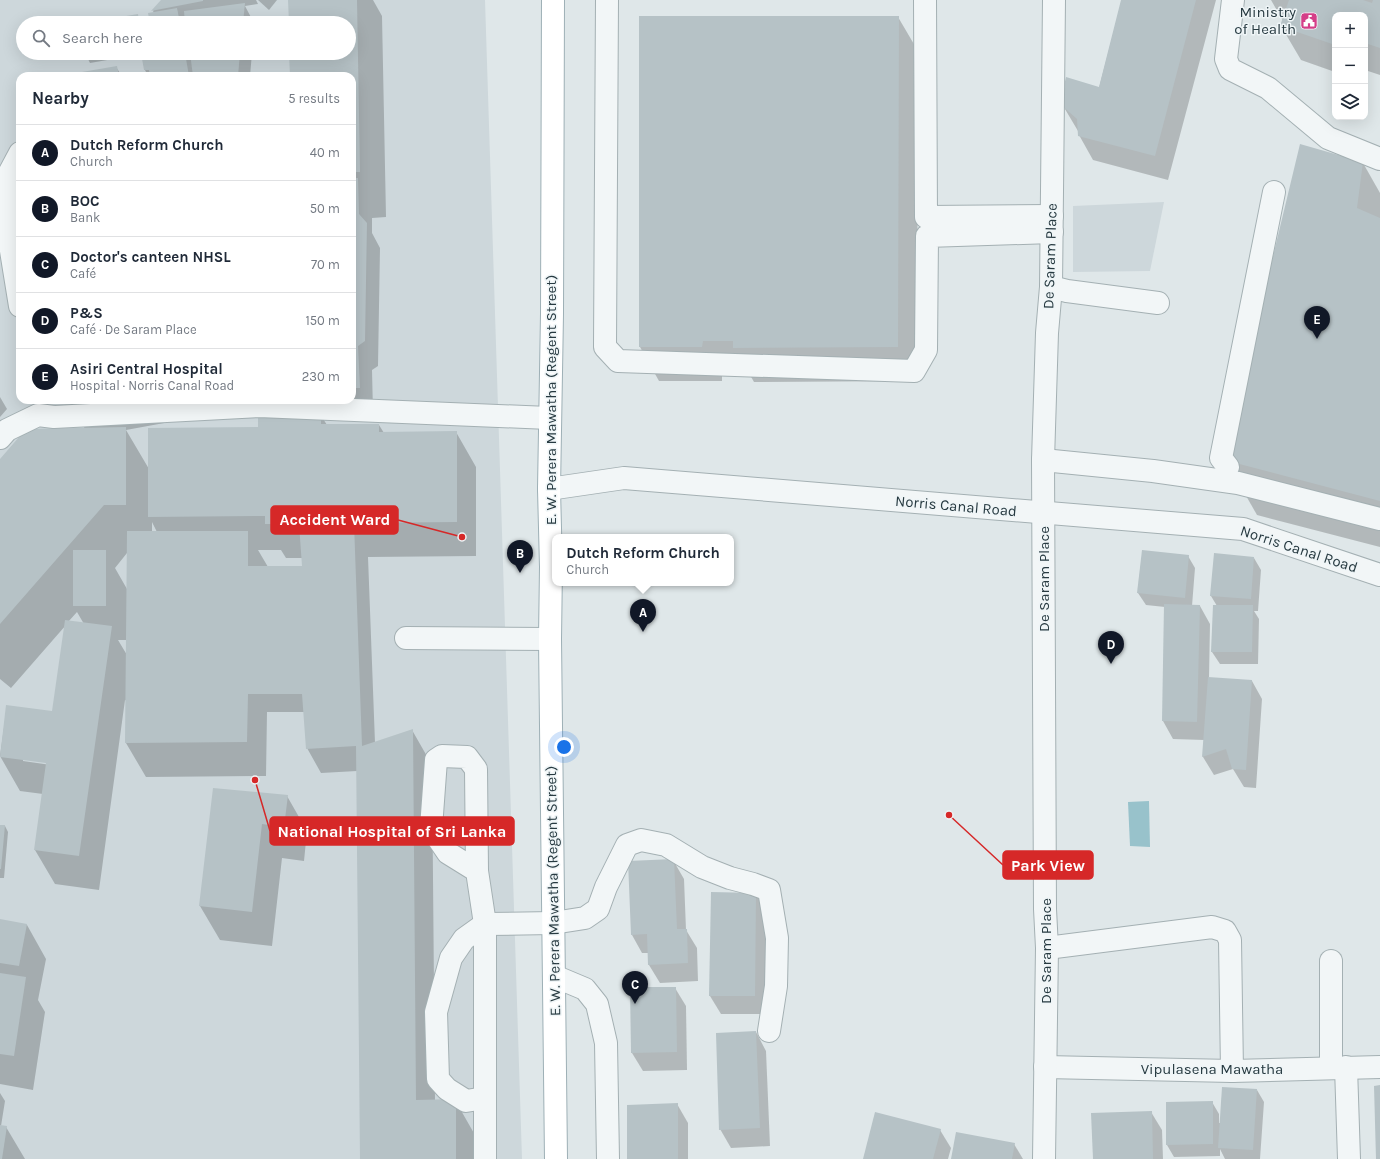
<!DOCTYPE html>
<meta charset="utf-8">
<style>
:root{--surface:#fff;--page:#f2f2f3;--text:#1f2937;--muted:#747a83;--line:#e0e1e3;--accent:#111827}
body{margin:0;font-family:Karla,sans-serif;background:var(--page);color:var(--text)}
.controls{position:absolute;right:12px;top:12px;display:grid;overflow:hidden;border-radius:8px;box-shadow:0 4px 16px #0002}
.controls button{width:36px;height:36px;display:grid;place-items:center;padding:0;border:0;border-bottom:1px solid var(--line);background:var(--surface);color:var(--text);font:20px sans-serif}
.you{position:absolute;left:564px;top:747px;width:14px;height:14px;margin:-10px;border:3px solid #fff;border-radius:50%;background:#1a73e8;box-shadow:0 0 0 6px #1a73e833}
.badge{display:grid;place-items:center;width:26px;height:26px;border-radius:50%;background:var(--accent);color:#fff;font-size:13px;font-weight:700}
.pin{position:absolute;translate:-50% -33px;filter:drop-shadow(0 1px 2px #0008)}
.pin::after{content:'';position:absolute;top:21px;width:14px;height:12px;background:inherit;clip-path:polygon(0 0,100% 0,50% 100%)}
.popup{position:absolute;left:552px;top:534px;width:182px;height:52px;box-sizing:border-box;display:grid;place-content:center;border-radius:8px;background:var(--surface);filter:drop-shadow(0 1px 3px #0005);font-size:13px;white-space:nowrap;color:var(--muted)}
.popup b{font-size:15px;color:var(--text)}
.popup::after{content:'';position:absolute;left:50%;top:100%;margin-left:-8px;border:8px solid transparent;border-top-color:var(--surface)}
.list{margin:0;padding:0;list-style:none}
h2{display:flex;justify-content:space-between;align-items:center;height:52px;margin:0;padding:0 16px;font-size:17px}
h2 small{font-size:13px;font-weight:400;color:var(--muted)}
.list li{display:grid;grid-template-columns:26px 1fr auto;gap:12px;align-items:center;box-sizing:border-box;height:56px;padding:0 16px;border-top:1px solid var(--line)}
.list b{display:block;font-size:15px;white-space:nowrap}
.list p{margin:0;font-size:13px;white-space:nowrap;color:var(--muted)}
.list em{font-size:13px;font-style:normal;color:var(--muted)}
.icon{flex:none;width:22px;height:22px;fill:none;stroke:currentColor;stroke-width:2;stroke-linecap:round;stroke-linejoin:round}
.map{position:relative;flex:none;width:1380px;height:1159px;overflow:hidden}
.search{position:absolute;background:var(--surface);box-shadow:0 4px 16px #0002;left:16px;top:16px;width:340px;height:44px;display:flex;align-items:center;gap:10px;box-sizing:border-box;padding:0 14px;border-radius:22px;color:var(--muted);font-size:15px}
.panel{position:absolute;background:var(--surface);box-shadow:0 4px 16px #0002;left:16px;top:72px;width:340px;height:332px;border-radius:12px}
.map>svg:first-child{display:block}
</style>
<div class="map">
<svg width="1380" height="1159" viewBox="0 0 1380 1159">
<rect width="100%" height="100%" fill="#dfe7e9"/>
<g fill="#cdd7db" fill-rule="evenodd">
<path d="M 0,0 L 485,0 L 522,1159 L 0,1159 ZM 23,23 L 349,23 L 349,53 L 23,53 ZM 20,76 L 352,76 L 352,400 L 20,400 Z"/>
<path d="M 1164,202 L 1150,271 L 1073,272 L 1073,206 Z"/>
</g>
<path fill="#98c2cb" d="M 1149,801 L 1150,847 L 1130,846 L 1128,802 Z"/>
<g fill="#0003" fill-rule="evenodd">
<path d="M 162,0 L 256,0 L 258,4 L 245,6 L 254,23 L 186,23 L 186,18 L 182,18 L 185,23 L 151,23 L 154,13 L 153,11 Z"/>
<path d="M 258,0 L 277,0 L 269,10 Z"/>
<path d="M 289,0 L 373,0 L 382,16 L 386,217 L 372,218 L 372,233 L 380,248 L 378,366 L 372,370 L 373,412 L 320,414 L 327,425 L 379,425 L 384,433 L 456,432 L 476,467 L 476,556 L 368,557 L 375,743 L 412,730 L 432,765 L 435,1101 L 455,1100 L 475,1135 L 475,1159 L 361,1159 L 357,771 L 321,773 L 307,748 L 305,712 L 267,712 L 266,776 L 146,777 L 126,743 L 127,701 L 125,700 L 99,890 L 55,884 L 35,850 L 43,794 L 20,791 L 0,756 L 7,706 L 53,712 L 66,625 L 11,688 L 0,679 L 0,460 L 85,429 L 69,400 L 220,400 L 208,415 L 126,430 L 149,469 L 259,428 L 352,400 L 352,76 L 291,76 L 290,53 L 349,53 L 349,23 L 290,23 ZM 152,522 L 157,532 L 152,532 ZM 258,550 L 281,550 L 286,558 L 302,558 L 303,567 L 268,567 ZM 127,553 L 127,589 L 115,568 ZM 77,612 L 84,624 L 68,622 ZM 118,640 L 127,640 L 127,655 ZM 23,759 L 51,763 L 51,765 L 23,761 Z"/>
<path d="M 1122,0 L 1216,0 L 1168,180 L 1093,160 L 1079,135 L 1078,131 L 1062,104 L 1099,88 Z"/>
<path d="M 1271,0 L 1380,0 L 1380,75 L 1365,70 L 1365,15 L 1335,15 L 1335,72 L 1301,60 L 1281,26 L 1283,21 Z"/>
<path d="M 640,17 L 898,17 L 918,51 L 917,381 L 754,382 L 750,375 L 722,375 L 722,381 L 659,381 L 640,347 Z"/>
<path d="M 85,53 L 252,53 L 250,76 L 148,76 L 145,70 L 142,54 L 90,63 Z"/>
<path d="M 116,67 L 122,76 L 77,76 Z"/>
<path d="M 1363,163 L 1380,193 L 1380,547 L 1257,515 L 1225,459 Z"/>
<path d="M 0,397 L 7,409 L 0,417 Z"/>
<path d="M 1188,556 L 1195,568 L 1192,606 L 1200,606 L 1210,624 L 1209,678 L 1252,681 L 1262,699 L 1256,788 L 1244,787 L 1233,769 L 1214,775 L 1203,757 L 1204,740 L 1173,739 L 1163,721 L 1165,607 L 1146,605 L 1138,593 Z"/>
<path d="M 1254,558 L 1261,570 L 1258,611 L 1254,611 L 1259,619 L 1258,664 L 1220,664 L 1212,652 L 1217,606 L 1211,596 Z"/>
<path d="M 214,789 L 287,796 L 307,831 L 304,861 L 282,858 L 272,946 L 220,940 L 200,906 Z"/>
<path d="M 0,826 L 5,826 L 8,832 L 4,878 L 0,878 Z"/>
<path d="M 673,860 L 684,879 L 686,930 L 697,948 L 698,981 L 660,983 L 649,965 L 649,953 L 642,953 L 632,935 Z"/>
<path d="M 756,894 L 766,912 L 765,1014 L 721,1014 L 710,996 Z"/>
<path d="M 0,920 L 27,925 L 46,959 L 38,1000 L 45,1012 L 33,1090 L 0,1084 Z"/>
<path d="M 675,988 L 686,1006 L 687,1070 L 643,1071 L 632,1053 Z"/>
<path d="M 756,1032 L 766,1051 L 770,1146 L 731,1148 L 720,1129 Z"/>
<path d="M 1257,1090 L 1264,1102 L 1260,1159 L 1225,1159 L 1220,1149 L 1220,1156 L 1174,1157 L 1167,1145 L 1212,1102 L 1219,1114 L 1219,1123 L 1221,1123 Z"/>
<path d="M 0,1093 L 5,1101 L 1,1126 L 6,1127 L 25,1159 L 0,1159 Z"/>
<path d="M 677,1104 L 688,1123 L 688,1159 L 628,1159 Z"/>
<path d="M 1151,1112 L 1162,1130 L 1163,1159 L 1094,1159 Z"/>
<path d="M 940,1130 L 951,1148 L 948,1159 L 864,1159 Z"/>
<path d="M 1014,1144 L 1023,1159 L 952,1159 Z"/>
</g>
<g fill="#b6c2c6">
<path d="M 161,0 L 203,0 L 203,1 L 151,11 Z"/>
<path d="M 288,0 L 357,0 L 360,172 L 352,172 L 352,76 L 290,76 L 289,53 L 349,53 L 349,23 L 289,23 Z"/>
<path d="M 1121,0 L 1196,0 L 1155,156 L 1078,136 L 1077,119 L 1060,104 L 1066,77 L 1099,87 Z"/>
<path d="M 1289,0 L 1363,0 L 1372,3 L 1373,0 L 1380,0 L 1380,48 L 1365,43 L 1365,15 L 1335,15 L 1335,45 L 1280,26 Z"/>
<path d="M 245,3 L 243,23 L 185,23 L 184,11 Z"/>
<path d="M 177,8 L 180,23 L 150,23 L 148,13 Z"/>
<path d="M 138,14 L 139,23 L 91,23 L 91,22 Z"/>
<path d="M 639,16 L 899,16 L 898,347 L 733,348 L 733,341 L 703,341 L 702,347 L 639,347 Z"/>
<path d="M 141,53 L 185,53 L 189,76 L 150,76 L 149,70 L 144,70 Z"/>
<path d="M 190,53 L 240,53 L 238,76 L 193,76 Z"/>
<path d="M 117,66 L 119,76 L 76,76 L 76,73 Z"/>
<path d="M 1300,144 L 1363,162 L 1357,208 L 1380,218 L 1380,501 L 1224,460 Z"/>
<path d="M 352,178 L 358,178 L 359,214 L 367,223 L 365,341 L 358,346 L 360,388 L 352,388 Z"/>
<path d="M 321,413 L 321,424 L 379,424 L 379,432 L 457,431 L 457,522 L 354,523 L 362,746 L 413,729 L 416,1100 L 456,1099 L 456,1159 L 360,1159 L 356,746 L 306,749 L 302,694 L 248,694 L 247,742 L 125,743 L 127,531 L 248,531 L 248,566 L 302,566 L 299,524 L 265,524 L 265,516 L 148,517 L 148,428 L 258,427 L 258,414 Z"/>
<path d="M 126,427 L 126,505 L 104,505 L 0,624 L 0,459 L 26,429 Z"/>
<rect x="73" y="550" width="33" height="56"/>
<path d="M 1142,550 L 1189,555 L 1185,598 L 1137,593 Z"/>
<path d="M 1214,553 L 1254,557 L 1251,599 L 1210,596 Z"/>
<path d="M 1164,604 L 1200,605 L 1197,722 L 1162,721 Z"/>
<path d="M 1213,605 L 1253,605 L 1252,652 L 1211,652 Z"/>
<path d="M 65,620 L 112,626 L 79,856 L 34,850 L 46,763 L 0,757 L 6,705 L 52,711 Z"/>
<path d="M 1208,677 L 1252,680 L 1246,770 L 1232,769 L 1226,749 L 1202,757 Z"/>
<path d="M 213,788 L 288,795 L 284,827 L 262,824 L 252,912 L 199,906 Z"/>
<path d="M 0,825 L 5,825 L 1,869 L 0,869 Z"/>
<path d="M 674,859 L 677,929 L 687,929 L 688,963 L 648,965 L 647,934 L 631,935 L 628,861 Z"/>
<path d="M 711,892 L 756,893 L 755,996 L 709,996 Z"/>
<path d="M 0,919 L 27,924 L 19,966 L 0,963 Z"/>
<path d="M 0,973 L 26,977 L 14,1056 L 0,1054 Z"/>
<path d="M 630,987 L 676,987 L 677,1052 L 631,1053 Z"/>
<path d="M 756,1031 L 760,1128 L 719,1130 L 716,1033 Z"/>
<path d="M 1380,1085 L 1380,1159 L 1376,1159 L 1374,1086 Z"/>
<path d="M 1222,1087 L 1257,1089 L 1253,1150 L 1218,1148 Z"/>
<path d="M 1213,1101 L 1213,1144 L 1166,1145 L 1166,1102 Z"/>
<path d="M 678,1103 L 678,1159 L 627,1159 L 627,1105 Z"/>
<path d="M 1152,1111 L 1153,1159 L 1093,1159 L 1091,1113 Z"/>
<path d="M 875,1112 L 941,1129 L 933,1159 L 863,1159 Z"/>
<path d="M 0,1125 L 7,1126 L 2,1159 L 0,1159 Z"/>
<path d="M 956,1132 L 1015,1143 L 1012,1159 L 951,1159 Z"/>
</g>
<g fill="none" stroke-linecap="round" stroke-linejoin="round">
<defs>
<g id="minor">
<path d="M 607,0 L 605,347 L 618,361 L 914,371 L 926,350 L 927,236 L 1052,232"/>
<path d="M 925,0 L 926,217 L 1052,216"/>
<path d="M 1233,0 L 1226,59 L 1230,69 L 1268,88 L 1328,138 L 1380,159"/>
<path d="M 20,153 L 5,181 L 7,226 L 20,306"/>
<path d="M 1051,287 L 1067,291 L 1158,303"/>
<path d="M 0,438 L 7,430 L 38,415 L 54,417 L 259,406 L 549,418"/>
<path d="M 1043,460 L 1153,471 L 1238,483 L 1380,519"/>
<path d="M 1228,467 L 1221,458 L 1274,192"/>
<path d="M 549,489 L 624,478 L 1243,529 L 1380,575"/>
<path d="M 406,638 L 550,639"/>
<path d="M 477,871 L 448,853 L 431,828 L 436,760 L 442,756 L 467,757 L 476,769 L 477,871 L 485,924 L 485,1159"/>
<path d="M 1047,948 L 1212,927 L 1225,931 L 1230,940 L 1232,1071"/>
<path d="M 1331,961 L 1331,1068"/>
<path d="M 554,976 L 585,989 L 597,1004 L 606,1043 L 608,1159"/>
<path d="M 1045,1067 L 1232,1071 L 1380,1067"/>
<path d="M 1346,1067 L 1349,1159"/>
<path d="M 485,1098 L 466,1101 L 447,1089 L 438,1079 L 436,1012 L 451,958 L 464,939 L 485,924 L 553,923 L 585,918 L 598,909 L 606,887 L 627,845 L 641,840 L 666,845 L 702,867 L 730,878 L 753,884 L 769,890 L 777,938 L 776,986 L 769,1031"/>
<path d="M 1044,1159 L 1047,948 L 1045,909 L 1043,460 L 1047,333 L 1051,287 L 1054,0"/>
</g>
<path id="major" d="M 553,0 L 552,314 L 549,489 L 551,567 L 550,639 L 556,1159"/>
</defs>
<use href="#minor" stroke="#a4b0b3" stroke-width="24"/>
<use href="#major" stroke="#9eb0b6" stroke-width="24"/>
<use href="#minor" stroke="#f2f6f7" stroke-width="22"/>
<use href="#major" stroke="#fff" stroke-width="22"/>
</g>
<defs>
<symbol id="civic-square" viewBox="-11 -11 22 22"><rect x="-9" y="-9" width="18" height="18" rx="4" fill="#d53e88" stroke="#eff5f7"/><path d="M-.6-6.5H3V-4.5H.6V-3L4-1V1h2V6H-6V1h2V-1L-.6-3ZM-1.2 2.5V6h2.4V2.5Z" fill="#fff"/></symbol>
</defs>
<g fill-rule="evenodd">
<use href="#civic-square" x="1299" y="11" width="20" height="20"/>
</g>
<g text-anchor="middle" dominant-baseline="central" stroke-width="3" stroke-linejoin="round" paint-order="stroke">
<g font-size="15" fill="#273a41" stroke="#eff5f7" text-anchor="end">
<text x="1296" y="12">Ministry<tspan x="1296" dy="17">of Health</tspan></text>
</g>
<g font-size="15" fill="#273a41" stroke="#eff5f7">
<text transform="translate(1050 256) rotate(-88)">De Saram Place</text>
<text transform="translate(551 400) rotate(-90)">E. W. Perera Mawatha (Regent Street)</text>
<text transform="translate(956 506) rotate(5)">Norris Canal Road</text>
<text transform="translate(1299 549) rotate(18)">Norris Canal Road</text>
<text transform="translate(1044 579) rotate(-90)">De Saram Place</text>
<text transform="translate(553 891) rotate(-91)">E. W. Perera Mawatha (Regent Street)</text>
<text transform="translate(1046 951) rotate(-90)">De Saram Place</text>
<text x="1212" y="1069">Vipulasena Mawatha</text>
</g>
</g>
<path fill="none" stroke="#d62828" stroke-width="1.5" d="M462 537L398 520M255 780L270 831M949 815L1003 865"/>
<g fill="#d62828" stroke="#eff5f7" stroke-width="1.5">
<circle cx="462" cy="537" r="4"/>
<circle cx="255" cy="780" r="4"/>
<circle cx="949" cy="815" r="4"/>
</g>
<g fill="#d62828" stroke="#d62828" stroke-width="1.5">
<rect x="271" y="506" width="127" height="28" rx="4"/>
<rect x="270" y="817" width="244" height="28" rx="4"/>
<rect x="1003" y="851" width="90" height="28" rx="4"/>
</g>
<g font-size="16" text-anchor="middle" font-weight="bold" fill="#fff">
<text x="335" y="525">Accident Ward</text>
<text x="392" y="837">National Hospital of Sri Lanka</text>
<text x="1048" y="871">Park View</text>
</g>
</svg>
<div class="controls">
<button>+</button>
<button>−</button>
<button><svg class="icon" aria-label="layers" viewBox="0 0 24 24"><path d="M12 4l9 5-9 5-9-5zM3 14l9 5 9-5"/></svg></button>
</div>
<div class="you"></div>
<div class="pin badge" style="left:643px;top:632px">A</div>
<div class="popup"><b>Dutch Reform Church</b>Church</div>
<div class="pin badge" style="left:520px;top:573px">B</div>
<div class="pin badge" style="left:635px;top:1004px">C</div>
<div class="pin badge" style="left:1111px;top:664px">D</div>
<div class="pin badge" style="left:1317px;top:339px">E</div>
<div class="search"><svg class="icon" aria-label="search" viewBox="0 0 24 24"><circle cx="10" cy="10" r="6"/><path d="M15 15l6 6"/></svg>Search here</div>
<section class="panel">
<h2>Nearby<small>5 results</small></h2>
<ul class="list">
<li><span class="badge">A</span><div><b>Dutch Reform Church</b><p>Church</p></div><em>40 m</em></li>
<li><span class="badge">B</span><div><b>BOC</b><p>Bank</p></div><em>50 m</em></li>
<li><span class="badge">C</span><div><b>Doctor's canteen NHSL</b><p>Café</p></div><em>70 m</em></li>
<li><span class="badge">D</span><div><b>P&amp;S</b><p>Café · De Saram Place</p></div><em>150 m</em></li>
<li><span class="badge">E</span><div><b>Asiri Central Hospital</b><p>Hospital · Norris Canal Road</p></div><em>230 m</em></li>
</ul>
</section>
</div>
